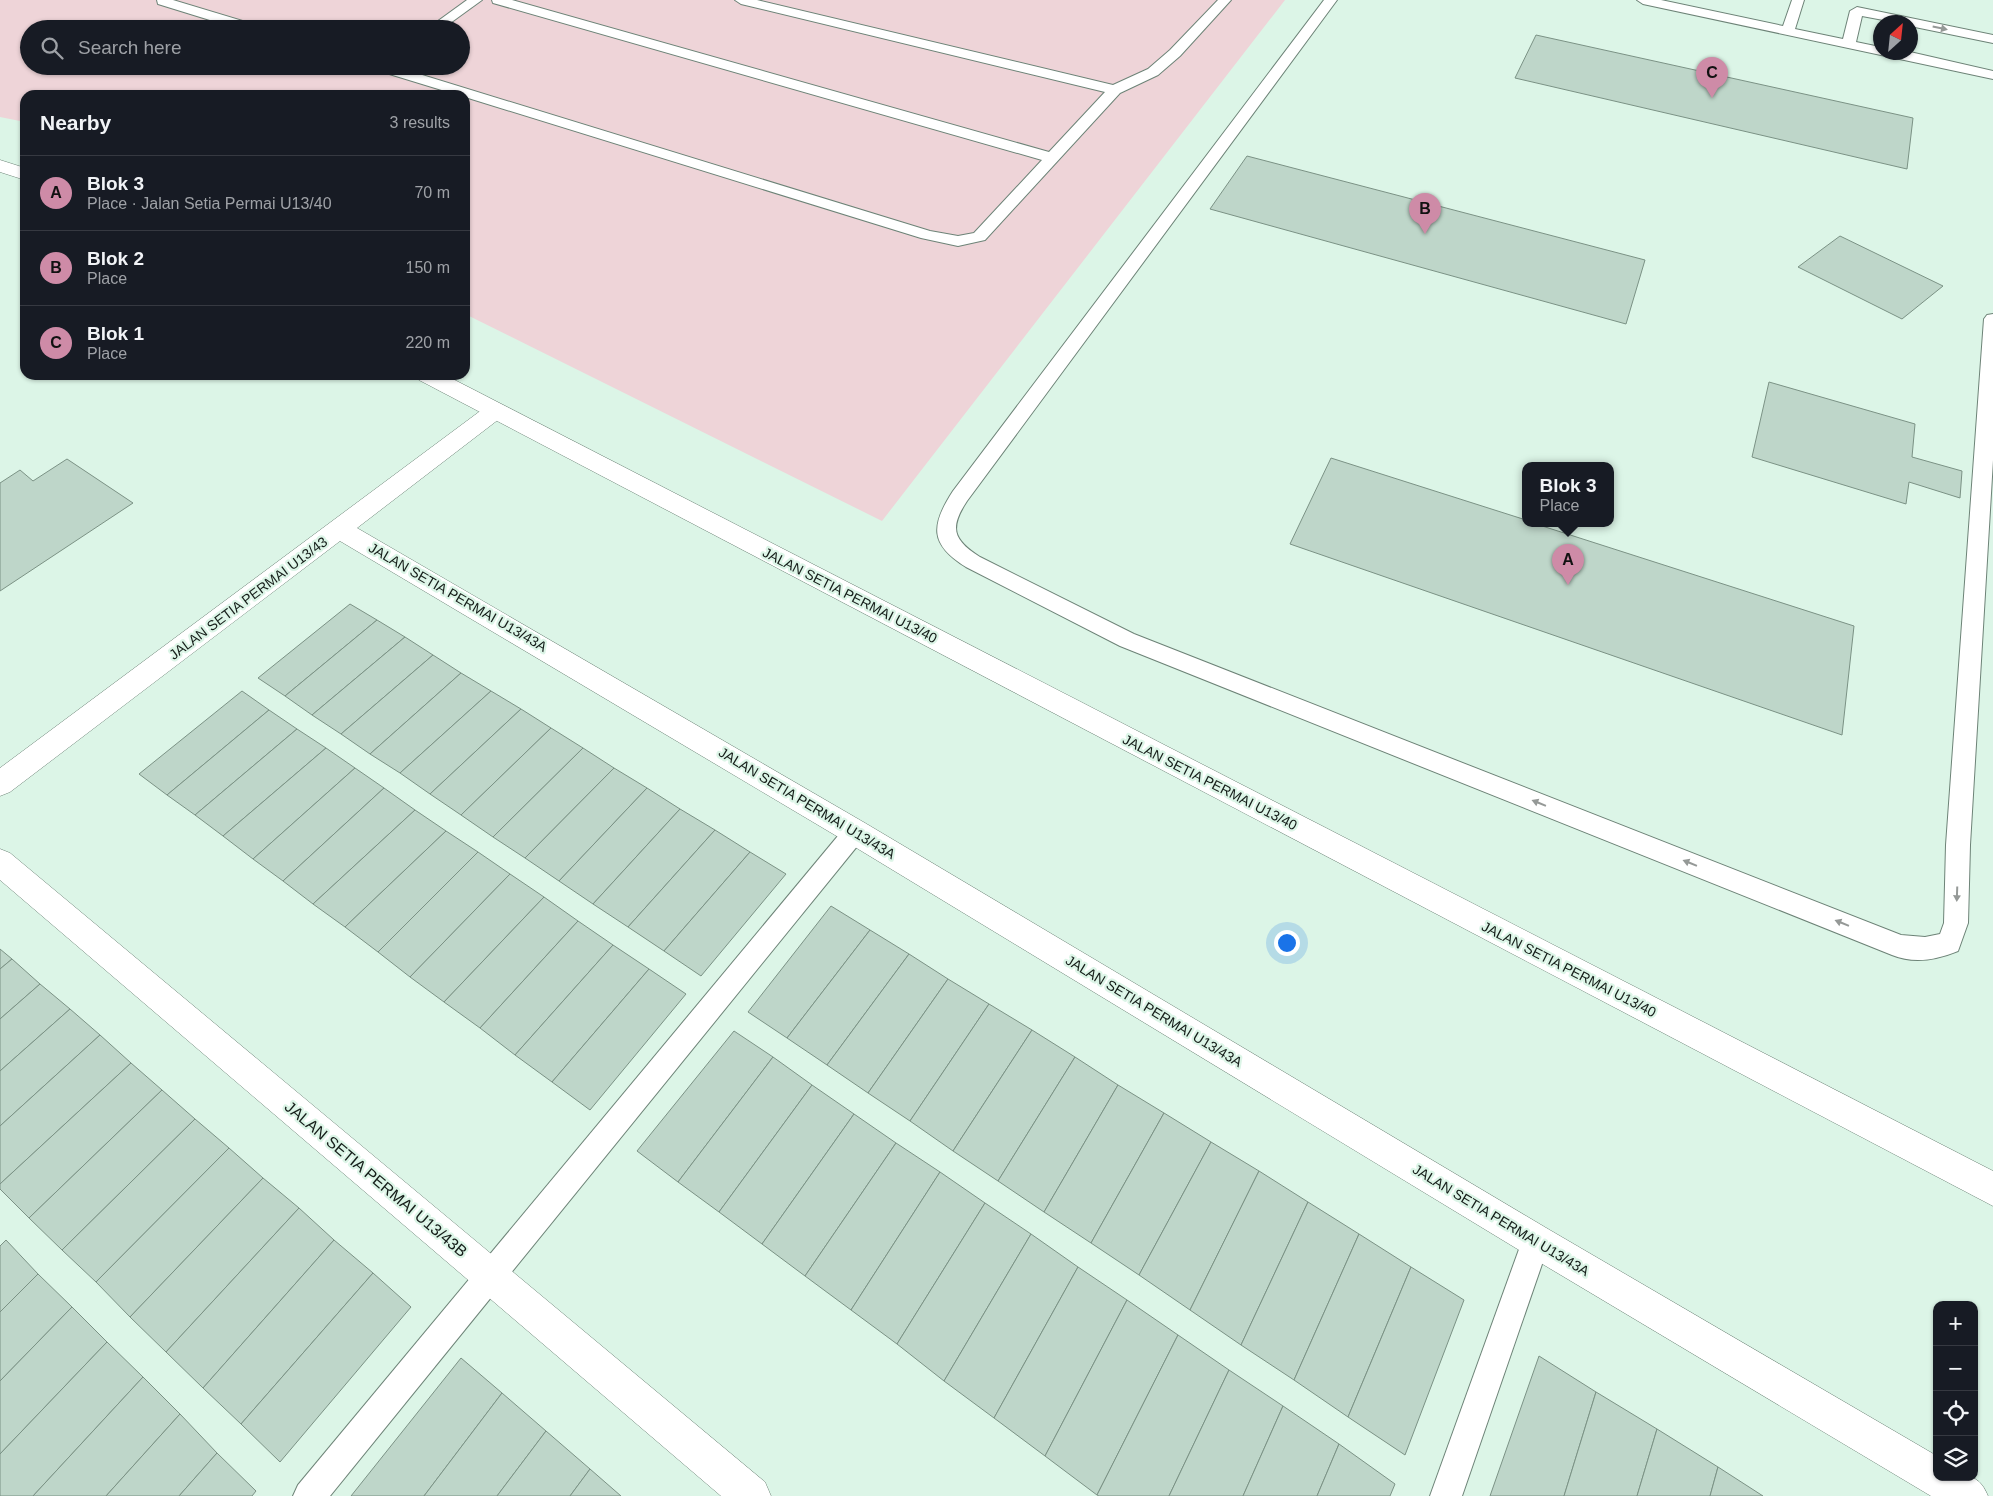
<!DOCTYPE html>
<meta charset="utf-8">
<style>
:root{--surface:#171b24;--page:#20242c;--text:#f1f3f6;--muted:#9ea1a6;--line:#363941;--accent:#ce8ba7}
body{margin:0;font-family:Arial,sans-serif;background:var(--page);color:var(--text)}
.controls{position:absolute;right:15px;bottom:15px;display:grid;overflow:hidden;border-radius:10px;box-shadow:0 1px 4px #0004}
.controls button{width:45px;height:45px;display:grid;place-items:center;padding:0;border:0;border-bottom:1px solid var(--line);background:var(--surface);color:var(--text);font:25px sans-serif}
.compass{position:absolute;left:1873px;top:15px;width:45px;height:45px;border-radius:50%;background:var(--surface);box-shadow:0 1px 4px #0004;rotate:27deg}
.you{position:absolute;left:1286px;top:942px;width:18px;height:18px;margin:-12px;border:4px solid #fff;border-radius:50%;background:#1a73e8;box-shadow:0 0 0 8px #1a73e833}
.badge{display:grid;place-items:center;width:32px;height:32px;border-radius:50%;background:var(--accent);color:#111;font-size:16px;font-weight:700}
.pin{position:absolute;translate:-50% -41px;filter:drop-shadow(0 1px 2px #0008)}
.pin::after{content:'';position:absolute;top:26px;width:18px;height:15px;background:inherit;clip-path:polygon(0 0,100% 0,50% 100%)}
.popup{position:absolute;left:1522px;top:462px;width:92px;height:65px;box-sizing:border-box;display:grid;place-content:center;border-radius:10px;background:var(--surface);filter:drop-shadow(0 1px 4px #0005);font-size:16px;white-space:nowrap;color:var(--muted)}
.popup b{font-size:19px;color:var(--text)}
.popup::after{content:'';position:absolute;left:50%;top:100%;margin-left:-10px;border:10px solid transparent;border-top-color:var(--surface)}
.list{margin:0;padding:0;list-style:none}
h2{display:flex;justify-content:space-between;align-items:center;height:65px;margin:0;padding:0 20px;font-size:21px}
h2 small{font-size:16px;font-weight:400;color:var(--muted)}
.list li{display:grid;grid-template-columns:32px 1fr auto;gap:15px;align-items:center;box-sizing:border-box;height:75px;padding:0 20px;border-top:1px solid var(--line)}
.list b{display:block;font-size:19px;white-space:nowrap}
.list p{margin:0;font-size:16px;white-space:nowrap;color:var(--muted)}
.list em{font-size:16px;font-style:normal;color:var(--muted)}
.icon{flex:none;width:28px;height:28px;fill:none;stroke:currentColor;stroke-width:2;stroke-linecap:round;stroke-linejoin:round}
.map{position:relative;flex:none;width:1993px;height:1496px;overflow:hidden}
.search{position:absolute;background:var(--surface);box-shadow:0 1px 4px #0004;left:20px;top:20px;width:450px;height:55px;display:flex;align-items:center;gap:12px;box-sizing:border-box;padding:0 18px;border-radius:28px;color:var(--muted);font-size:19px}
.panel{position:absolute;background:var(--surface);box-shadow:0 1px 4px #0004;left:20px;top:90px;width:450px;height:290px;border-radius:15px}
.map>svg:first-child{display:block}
</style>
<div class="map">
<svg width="1993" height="1496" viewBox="0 0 1993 1496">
<rect width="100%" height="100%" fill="#dcf5e7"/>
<path fill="#eed4d8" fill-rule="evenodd" d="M 0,0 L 1285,0 L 882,521 L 465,314 L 465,95 L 25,95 L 25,122 L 0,117 ZM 29,29 L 461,29 L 461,66 L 29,66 Z"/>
<g fill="#bed6c9" stroke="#7b9285">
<path d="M 1536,35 L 1913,118 L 1907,169 L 1515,78 Z"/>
<path d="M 1247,156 L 1645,260 L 1626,324 L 1210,209 Z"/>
<path d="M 1840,236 L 1943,286 L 1902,319 L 1798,267 Z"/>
<path d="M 1769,382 L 1915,424 L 1912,457 L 1962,471 L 1960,498 L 1909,482 L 1906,504 L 1752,457 Z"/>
<path d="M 1331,458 L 1526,520 L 1526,524 L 1536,524 L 1854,626 L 1842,735 L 1290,544 Z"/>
<path d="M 67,459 L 133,503 L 0,591 L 0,483 L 20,470 L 33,481 Z"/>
<path d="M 350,604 L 377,620 L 285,696 L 258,678 Z"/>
<path d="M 377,620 L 405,637 L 312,715 L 285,696 Z"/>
<path d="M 405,637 L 433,655 L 341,734 L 312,715 Z"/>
<path d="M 433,655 L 461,673 L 370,754 L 341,734 Z"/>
<path d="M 461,673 L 491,691 L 400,773 L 370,754 Z"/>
<path d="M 242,691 L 269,710 L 167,795 L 139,774 Z"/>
<path d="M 491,691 L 521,709 L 430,794 L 400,773 Z"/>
<path d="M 521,709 L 551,728 L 461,815 L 430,794 Z"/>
<path d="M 269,710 L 297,729 L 195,815 L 167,795 Z"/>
<path d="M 551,728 L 583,748 L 493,837 L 461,815 Z"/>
<path d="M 297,729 L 326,748 L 223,836 L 195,815 Z"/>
<path d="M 326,748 L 355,768 L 253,859 L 223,836 Z"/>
<path d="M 583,748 L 614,768 L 525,858 L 493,837 Z"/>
<path d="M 355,768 L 384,788 L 283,881 L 253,859 Z"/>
<path d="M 614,768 L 647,788 L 559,881 L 525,858 Z"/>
<path d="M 384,788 L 415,810 L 313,904 L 283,881 Z"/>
<path d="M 647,788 L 680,809 L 593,904 L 559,881 Z"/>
<path d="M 680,809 L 715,830 L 628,927 L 593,904 Z"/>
<path d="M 415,810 L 446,831 L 345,927 L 313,904 Z"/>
<path d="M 715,830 L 750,852 L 664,951 L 628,927 Z"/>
<path d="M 446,831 L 478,852 L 378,952 L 345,927 Z"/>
<path d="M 478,852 L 510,874 L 410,977 L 378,952 Z"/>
<path d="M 750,852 L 786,874 L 701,976 L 664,951 Z"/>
<path d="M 510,874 L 544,897 L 444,1002 L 410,977 Z"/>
<path d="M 544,897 L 578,921 L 480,1028 L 444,1002 Z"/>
<path d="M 831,906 L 870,930 L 787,1038 L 748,1012 Z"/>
<path d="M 578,921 L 613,945 L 515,1055 L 480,1028 Z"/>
<path d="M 870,930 L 909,954 L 827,1065 L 787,1038 Z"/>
<path d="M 613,945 L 649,969 L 552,1082 L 515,1055 Z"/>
<path d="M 0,949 L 12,959 L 0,969 Z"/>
<path d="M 909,954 L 948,979 L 868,1093 L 827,1065 Z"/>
<path d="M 12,959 L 40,984 L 0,1019 L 0,969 Z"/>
<path d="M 649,969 L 686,994 L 590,1110 L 552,1082 Z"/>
<path d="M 948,979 L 989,1004 L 910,1121 L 868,1093 Z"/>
<path d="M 40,984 L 70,1009 L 0,1071 L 0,1019 Z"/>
<path d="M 989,1004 L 1032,1030 L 953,1151 L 910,1121 Z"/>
<path d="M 70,1009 L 100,1035 L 0,1126 L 0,1071 Z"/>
<path d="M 1032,1030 L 1075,1057 L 998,1181 L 953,1151 Z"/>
<path d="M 734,1031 L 773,1057 L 678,1182 L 637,1151 Z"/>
<path d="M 100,1035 L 131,1063 L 0,1184 L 0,1126 Z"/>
<path d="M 773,1057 L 812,1085 L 719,1212 L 678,1182 Z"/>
<path d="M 1075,1057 L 1118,1085 L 1044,1212 L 998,1181 Z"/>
<path d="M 131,1063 L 162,1090 L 29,1218 L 0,1189 L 0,1184 Z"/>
<path d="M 812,1085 L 854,1114 L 762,1244 L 719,1212 Z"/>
<path d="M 1118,1085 L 1164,1113 L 1091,1243 L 1044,1212 Z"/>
<path d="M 162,1090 L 195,1119 L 62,1250 L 29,1218 Z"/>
<path d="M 1164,1113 L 1211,1142 L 1139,1275 L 1091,1243 Z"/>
<path d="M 854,1114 L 896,1143 L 805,1276 L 762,1244 Z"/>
<path d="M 195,1119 L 229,1148 L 96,1282 L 62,1250 Z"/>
<path d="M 1211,1142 L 1259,1171 L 1190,1310 L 1139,1275 Z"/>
<path d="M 896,1143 L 940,1172 L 851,1310 L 805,1276 Z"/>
<path d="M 229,1148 L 263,1178 L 130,1317 L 96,1282 Z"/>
<path d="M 1259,1171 L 1308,1202 L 1241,1345 L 1190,1310 Z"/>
<path d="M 940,1172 L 985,1203 L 897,1344 L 851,1310 Z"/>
<path d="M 263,1178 L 299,1208 L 166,1352 L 130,1317 Z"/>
<path d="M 1308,1202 L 1359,1234 L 1294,1380 L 1241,1345 Z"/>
<path d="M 985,1203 L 1031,1234 L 944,1381 L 897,1344 Z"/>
<path d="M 299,1208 L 334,1240 L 203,1388 L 166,1352 Z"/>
<path d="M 1031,1234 L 1078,1267 L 994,1418 L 944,1381 Z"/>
<path d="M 1359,1234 L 1411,1267 L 1348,1417 L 1294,1380 Z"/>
<path d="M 6,1240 L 38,1274 L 0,1312 L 0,1246 Z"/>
<path d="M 334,1240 L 373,1273 L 241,1424 L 203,1388 Z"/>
<path d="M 1078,1267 L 1127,1300 L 1045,1456 L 994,1418 Z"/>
<path d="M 1411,1267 L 1464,1300 L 1405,1455 L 1348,1417 Z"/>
<path d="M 373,1273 L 411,1307 L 280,1462 L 241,1424 Z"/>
<path d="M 38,1274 L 72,1307 L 0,1381 L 0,1312 Z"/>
<path d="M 1127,1300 L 1178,1335 L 1097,1495 L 1045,1456 Z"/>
<path d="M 72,1307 L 107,1342 L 0,1454 L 0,1381 Z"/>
<path d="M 1178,1335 L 1229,1370 L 1169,1496 L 1099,1496 L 1097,1495 Z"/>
<path d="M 107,1342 L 143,1377 L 33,1496 L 0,1496 L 0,1454 Z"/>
<path d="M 1539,1356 L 1596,1392 L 1564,1496 L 1490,1496 Z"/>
<path d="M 461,1358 L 502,1393 L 424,1496 L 351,1496 Z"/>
<path d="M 1229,1370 L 1283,1406 L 1243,1496 L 1169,1496 Z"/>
<path d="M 143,1377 L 180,1414 L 106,1496 L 33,1496 Z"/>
<path d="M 1596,1392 L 1657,1429 L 1637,1496 L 1564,1496 Z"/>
<path d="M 502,1393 L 546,1431 L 497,1496 L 424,1496 Z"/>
<path d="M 1283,1406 L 1339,1444 L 1317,1496 L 1243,1496 Z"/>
<path d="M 180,1414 L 217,1453 L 179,1496 L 106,1496 Z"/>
<path d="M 1657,1429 L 1718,1467 L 1710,1496 L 1637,1496 Z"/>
<path d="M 546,1431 L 590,1469 L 570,1496 L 497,1496 Z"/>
<path d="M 1339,1444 L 1395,1484 L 1390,1496 L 1317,1496 Z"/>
<path d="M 217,1453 L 256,1491 L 252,1496 L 179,1496 Z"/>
<path d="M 1718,1467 L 1763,1496 L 1710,1496 Z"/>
<path d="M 590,1469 L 621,1496 L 570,1496 Z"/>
</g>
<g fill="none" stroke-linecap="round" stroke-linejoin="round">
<defs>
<g id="lane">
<path d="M 157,0 L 173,0 L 259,26 L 260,29 L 239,29 L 158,4 Z"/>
<path d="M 467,0 L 482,0 L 442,29 L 427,29 Z"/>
<path d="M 492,0 L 512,0 L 1049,152 L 1105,92 L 741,4 L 735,0 L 757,0 L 1113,85 L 1148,69 L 1170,50 L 1218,0 L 1231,0 L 1180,56 L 1158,75 L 1120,93 L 985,240 L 958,246 L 921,238 L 465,97 L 465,95 L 458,95 L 373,69 L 371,66 L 393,66 L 930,231 L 958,236 L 974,233 L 1042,160 L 493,3 Z"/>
<path d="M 1324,0 L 1337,0 L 967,501 C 949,528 953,540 980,557 L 1134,634 L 1901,935 L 1925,937 L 1940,934 L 1944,923 L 1946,845 L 1984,319 L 1987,315 L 1993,314 L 1993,460 L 1970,845 L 1968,923 L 1958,951 C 1936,960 1914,964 1892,955 L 1120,646 L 966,567 C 929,544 931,525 953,491 Z"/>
<path d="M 1637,0 L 1661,0 L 1783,26 L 1792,0 L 1804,0 L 1795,29 L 1843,39 L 1850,11 L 1857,7 L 1993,35 L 1993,43 L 1910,26 L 1910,22 L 1894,22 L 1862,16 L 1856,42 L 1880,47 L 1880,52 L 1910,52 L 1993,71 L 1993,79 L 1643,4 Z"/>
<path d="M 855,822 L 863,825 L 867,832 L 863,839 L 330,1496 L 293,1496 L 298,1485 L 847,825 Z"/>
<path d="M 1536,1227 L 1546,1231 L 1550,1241 L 1462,1496 L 1430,1496 L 1522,1241 L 1526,1231 Z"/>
</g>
<g id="street">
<path d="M 495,403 L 503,406 L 506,411 L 503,416 L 357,528 L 865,823 L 1548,1229 L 1937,1456 L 1937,1477 C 1962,1477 1977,1469 1988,1496 L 1931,1496 L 1524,1253 L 845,841 L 340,541 L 10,792 L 0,796 L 0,768 L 487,406 Z"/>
<path d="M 0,849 L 10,853 L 765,1482 L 771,1496 L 721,1496 L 0,880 Z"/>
</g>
<g id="secondary">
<path d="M 0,160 L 25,168 L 25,180 L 0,172 Z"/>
<path d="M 416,375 L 445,375 L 1993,1171 L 1993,1206 L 419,380 Z"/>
</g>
</defs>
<use href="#lane" stroke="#6d8377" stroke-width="2"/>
<use href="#street" stroke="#6d8377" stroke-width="1"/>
<use href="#secondary" stroke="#6d8377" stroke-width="1"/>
<use href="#lane" fill="#fff" fill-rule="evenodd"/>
<use href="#street" fill="#fff" fill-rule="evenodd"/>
<use href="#secondary" fill="#fff" fill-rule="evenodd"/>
</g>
<defs><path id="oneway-solid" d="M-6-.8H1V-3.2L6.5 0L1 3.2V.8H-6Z" transform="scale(1.25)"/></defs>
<g fill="#959997">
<use href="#oneway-solid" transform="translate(1940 28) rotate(12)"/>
<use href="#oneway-solid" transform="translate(1539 803) rotate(-158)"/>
<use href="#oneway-solid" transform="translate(1690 863) rotate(-158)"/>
<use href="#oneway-solid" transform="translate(1957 894) rotate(92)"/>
<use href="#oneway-solid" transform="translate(1842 923) rotate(-158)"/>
</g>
<g text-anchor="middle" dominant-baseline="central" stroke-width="4.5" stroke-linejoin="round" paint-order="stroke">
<g font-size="14" fill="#141c18" stroke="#dcf5e7">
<text transform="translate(850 595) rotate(27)">JALAN SETIA PERMAI U13/40</text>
<text transform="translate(458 597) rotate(30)">JALAN SETIA PERMAI U13/43A</text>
<text transform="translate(248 598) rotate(-37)">JALAN SETIA PERMAI U13/43</text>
<text transform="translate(1210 782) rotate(27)">JALAN SETIA PERMAI U13/40</text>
<text transform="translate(807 803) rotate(31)">JALAN SETIA PERMAI U13/43A</text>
<text transform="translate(1569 969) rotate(27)">JALAN SETIA PERMAI U13/40</text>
<text transform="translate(1154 1011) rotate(31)">JALAN SETIA PERMAI U13/43A</text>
<text transform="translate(1501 1220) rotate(31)">JALAN SETIA PERMAI U13/43A</text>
</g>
<g font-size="16" fill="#141c18" stroke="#dcf5e7">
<text transform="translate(376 1179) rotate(40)">JALAN SETIA PERMAI U13/43B</text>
</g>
</g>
</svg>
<div class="controls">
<button>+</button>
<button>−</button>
<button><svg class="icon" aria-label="locate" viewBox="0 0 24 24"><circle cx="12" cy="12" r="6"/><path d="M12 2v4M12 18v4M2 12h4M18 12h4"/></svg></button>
<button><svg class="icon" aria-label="layers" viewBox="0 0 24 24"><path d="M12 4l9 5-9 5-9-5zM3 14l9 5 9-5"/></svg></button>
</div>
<svg class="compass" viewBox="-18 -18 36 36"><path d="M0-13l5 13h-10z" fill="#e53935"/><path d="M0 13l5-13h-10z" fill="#9ea1a6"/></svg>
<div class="you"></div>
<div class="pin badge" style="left:1568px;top:585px">A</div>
<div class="popup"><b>Blok 3</b>Place</div>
<div class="pin badge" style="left:1425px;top:234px">B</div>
<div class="pin badge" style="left:1712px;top:98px">C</div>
<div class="search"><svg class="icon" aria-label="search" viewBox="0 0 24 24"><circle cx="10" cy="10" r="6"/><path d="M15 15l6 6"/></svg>Search here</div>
<section class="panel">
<h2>Nearby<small>3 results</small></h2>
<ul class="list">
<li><span class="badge">A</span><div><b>Blok 3</b><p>Place · Jalan Setia Permai U13/40</p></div><em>70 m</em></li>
<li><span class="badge">B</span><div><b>Blok 2</b><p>Place</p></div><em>150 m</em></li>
<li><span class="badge">C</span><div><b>Blok 1</b><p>Place</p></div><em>220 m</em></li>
</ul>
</section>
</div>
